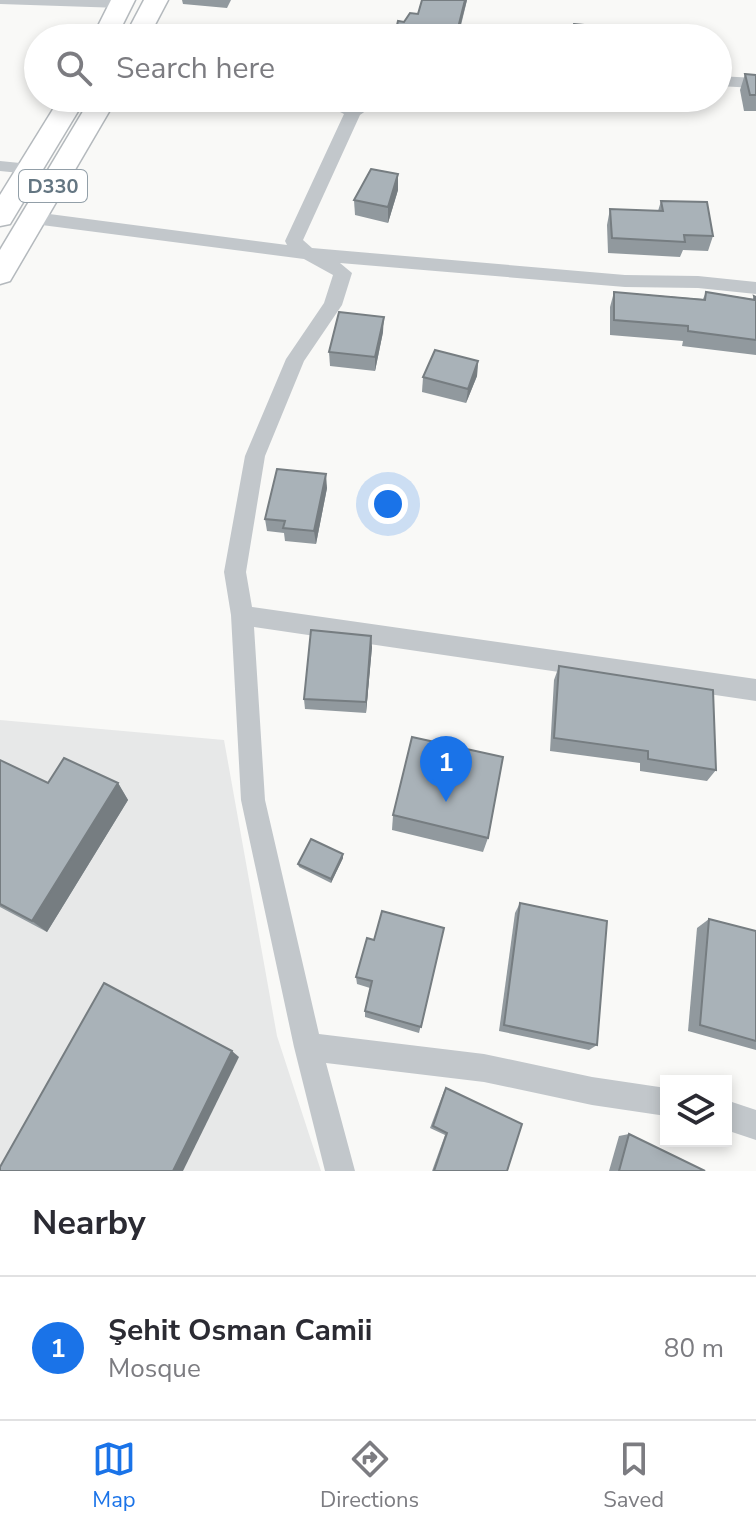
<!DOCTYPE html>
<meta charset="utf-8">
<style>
:root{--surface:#fff;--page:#f7f7f7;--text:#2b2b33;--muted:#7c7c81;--line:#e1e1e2;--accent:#1a73e8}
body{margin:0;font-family:"Nunito Sans",sans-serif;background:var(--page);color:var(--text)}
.controls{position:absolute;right:24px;bottom:24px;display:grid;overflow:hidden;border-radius:0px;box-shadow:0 4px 12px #0003}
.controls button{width:72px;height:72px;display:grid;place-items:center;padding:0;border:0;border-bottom:2px solid var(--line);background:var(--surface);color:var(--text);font:40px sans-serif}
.you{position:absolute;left:388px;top:504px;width:28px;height:28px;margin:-20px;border:6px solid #fff;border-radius:50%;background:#1a73e8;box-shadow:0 0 0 12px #1a73e833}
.badge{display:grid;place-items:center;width:52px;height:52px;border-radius:50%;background:var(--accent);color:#fff;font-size:26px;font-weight:700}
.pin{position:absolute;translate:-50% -66px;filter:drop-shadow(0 2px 4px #0008)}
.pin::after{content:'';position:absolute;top:42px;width:28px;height:24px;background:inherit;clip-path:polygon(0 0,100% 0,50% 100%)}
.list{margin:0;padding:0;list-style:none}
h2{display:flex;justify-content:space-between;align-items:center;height:104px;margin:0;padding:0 32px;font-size:34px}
h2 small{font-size:26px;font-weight:400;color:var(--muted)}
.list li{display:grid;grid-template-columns:52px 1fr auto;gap:24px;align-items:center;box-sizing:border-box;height:144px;padding:0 32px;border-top:2px solid var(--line)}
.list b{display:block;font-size:30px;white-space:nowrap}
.list p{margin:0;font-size:26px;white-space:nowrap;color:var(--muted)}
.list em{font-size:26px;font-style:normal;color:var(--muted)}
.icon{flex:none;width:44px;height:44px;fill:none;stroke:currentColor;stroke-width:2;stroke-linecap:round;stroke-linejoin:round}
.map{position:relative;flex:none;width:756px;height:1171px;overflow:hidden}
.search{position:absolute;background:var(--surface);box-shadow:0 4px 12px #0003;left:24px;right:24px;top:24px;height:88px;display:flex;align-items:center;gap:20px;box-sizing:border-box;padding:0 28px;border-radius:44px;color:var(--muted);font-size:30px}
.sheet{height:248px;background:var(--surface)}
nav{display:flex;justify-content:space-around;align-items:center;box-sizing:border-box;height:112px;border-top:2px solid var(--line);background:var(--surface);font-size:22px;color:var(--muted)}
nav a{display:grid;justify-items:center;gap:4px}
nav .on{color:var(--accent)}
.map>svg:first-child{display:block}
</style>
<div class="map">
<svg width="756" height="1171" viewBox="0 0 756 1171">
<rect width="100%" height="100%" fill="#f9f9f7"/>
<path fill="#e7e8e8" d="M 0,720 L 224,740 L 277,1036 L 321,1171 L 0,1171 Z"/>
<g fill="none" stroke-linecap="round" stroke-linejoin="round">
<defs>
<g id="primary">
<path d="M 111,0 L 135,0 L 116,38 L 92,38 Z"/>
<path d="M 144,0 L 168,0 L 148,38 L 124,38 Z"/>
<path d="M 60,98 L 86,98 L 10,224 L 0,226 L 0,195 Z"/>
<path d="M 91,98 L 117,98 L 10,281 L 0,284 L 0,250 Z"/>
</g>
</defs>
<use href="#primary" stroke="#b4b9bd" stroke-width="3"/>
<g fill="#c2c7cb" fill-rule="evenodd">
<path d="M 0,0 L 122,0 L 128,4 L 121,8 L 0,4 Z"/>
<path d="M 718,76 L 756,78 L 756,88 L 718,86 Z"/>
<path d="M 286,98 L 333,98 L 345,102 L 345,98 L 361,98 L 361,101 L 384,98 L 360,115 L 303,240 L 312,248 L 625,275 L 698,276 L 756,282 L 756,294 L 698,288 L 625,287 L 340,263 L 352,273 L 342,305 L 304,361 L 265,456 L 246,572 L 252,607 L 756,679 L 756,701 L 254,627 L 265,800 L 319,1034 L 484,1054 L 592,1077 L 666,1088 L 666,1116 L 592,1105 L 484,1082 L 326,1063 L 355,1171 L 325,1171 L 294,1047 L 241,800 L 231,615 L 224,572 L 245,456 L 286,359 L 324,303 L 333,275 L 304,259 L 34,224 L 25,218 L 34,212 L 287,245 L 285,241 L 344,114 C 327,104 301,109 286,98 Z"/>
<path d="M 0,161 L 30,164 L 38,169 L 30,174 L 0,171 Z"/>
<path d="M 726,1100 L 756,1110 L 756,1140 L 726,1130 Z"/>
</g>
<use href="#primary" fill="#fff" fill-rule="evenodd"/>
</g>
<g fill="#91999e">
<path d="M 182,0 L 231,0 L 227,8 L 183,4 Z"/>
<path d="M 467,0 L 458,38 L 394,38 L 404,22 L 418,14 Z"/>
<path d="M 745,74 L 756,75 L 756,111 L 744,111 L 740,90 Z"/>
<path d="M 398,174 L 398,190 L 388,223 L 355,215 L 354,200 Z"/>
<path d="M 661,201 L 713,236 L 708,251 L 683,250 L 680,257 L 608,253 L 607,225 L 610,209 L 658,211 Z"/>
<path d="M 614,292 L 703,299 L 706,292 L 753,299 L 754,296 L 756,297 L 756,355 L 682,346 L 683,341 L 610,335 L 610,307 Z"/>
<path d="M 383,332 L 375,371 L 330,366 L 329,352 Z"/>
<path d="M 478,361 L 477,376 L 466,403 L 422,392 L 423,377 Z"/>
<path d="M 327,488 L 316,544 L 285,541 L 284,533 L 267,531 L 265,519 Z"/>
<path d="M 372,647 L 366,713 L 305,709 L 304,699 Z"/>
<path d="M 559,666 L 716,770 L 707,781 L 640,771 L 640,763 L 550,751 L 554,680 Z"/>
<path d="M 0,760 L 48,783 L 118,783 L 128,800 L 47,932 L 0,907 Z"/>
<path d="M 393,815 L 488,838 L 483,852 L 392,830 Z"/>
<path d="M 343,858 L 331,883 L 299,867 L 298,864 Z"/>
<path d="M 520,903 L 597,1045 L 589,1050 L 499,1031 L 515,913 Z"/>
<path d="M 709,919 L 756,931 L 756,1050 L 688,1031 L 697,928 Z"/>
<path d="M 444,928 L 419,1033 L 365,1017 L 365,1011 L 370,988 L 357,984 L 356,977 L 374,940 Z"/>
<path d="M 446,1088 L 507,1171 L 432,1171 L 445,1135 L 430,1128 L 444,1091 Z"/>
<path d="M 629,1134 L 705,1171 L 609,1171 L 619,1136 Z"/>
</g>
<g fill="#767d81">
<path d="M 465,0 L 467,0 L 457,38 L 458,28 Z"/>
<path d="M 398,174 L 398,190 L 388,223 L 388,207 Z"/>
<path d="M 384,317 L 383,332 L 375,371 L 375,357 Z"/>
<path d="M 478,361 L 477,376 L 466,403 L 468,389 Z"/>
<path d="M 326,474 L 327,488 L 316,544 L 314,531 Z"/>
<path d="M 371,636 L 372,647 L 366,713 L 366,702 Z"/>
<path d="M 118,783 L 128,800 L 47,932 L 32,921 Z"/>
<path d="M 343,854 L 343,858 L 331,883 L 331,879 Z"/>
<path d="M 232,1051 L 239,1057 L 183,1171 L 173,1171 Z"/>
</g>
<g fill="#a9b2b8" stroke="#767d81" stroke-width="2">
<path d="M 422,0 L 465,0 L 458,28 L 441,27 L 437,38 L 394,38 L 398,21 L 404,22 L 410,13 L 418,14 Z"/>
<path d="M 574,24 L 625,29 L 624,38 L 572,38 Z"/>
<path d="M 218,35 L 246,38 L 217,38 Z"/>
<path d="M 745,74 L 756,75 L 756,95 L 750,95 Z"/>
<path d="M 371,169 L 398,174 L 388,207 L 354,200 Z"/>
<path d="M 661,201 L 707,202 L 713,236 L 684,235 L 685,242 L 612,238 L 610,209 L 663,211 Z"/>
<path d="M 614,292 L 705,300 L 706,292 L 755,300 L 754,296 L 756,297 L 756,340 L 688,331 L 688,326 L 614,320 Z"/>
<path d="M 339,312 L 384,317 L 375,357 L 329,352 Z"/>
<path d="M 435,350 L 478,361 L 468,389 L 423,377 Z"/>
<path d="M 277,469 L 326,474 L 314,531 L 283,528 L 285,521 L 265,519 Z"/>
<path d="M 311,630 L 371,636 L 366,702 L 304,699 Z"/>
<path d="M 559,666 L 713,690 L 716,770 L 648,759 L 648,751 L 554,738 Z"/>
<path d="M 412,737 L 503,757 L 488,838 L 393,815 Z"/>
<path d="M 64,758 L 118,783 L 32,921 L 0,904 L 0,760 L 48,783 Z"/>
<path d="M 311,839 L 343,854 L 331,879 L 298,864 Z"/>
<path d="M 520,903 L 607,921 L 597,1045 L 504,1025 Z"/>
<path d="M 382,911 L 444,928 L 421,1027 L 365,1011 L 372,981 L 356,977 L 367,938 L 374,940 Z"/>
<path d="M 709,919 L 756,931 L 756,1041 L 700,1025 Z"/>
<path d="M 104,983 L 232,1051 L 173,1171 L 0,1171 L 0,1167 Z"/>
<path d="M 446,1088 L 522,1124 L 507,1171 L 434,1171 L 447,1133 L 433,1126 Z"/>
<path d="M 629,1134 L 705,1171 L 619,1171 Z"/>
</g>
<g text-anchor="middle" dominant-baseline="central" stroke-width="8" stroke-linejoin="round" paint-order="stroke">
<rect fill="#fff" stroke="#929fa8" stroke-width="2" x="19" y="170" width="68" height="32" rx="6"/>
<g font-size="20" font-weight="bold" fill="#647682">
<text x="53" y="186">D330</text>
</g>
</g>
</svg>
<div class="controls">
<button><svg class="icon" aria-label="layers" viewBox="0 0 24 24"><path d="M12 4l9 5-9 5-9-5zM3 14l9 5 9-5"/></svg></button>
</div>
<div class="you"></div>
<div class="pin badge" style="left:446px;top:802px">1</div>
<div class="search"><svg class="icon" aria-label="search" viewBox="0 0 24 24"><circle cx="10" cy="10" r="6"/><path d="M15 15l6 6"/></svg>Search here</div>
</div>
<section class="sheet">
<h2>Nearby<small></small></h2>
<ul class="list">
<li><span class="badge">1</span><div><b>Şehit Osman Camii</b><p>Mosque</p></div><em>80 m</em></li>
</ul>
</section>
<nav>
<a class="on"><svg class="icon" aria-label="map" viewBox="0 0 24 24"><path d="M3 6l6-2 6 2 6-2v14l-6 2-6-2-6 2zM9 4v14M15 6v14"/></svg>Map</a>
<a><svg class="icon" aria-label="directions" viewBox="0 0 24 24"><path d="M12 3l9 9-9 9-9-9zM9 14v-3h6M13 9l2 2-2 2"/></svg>Directions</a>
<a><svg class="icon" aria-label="saved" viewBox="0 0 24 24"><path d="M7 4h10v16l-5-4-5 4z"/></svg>Saved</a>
</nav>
